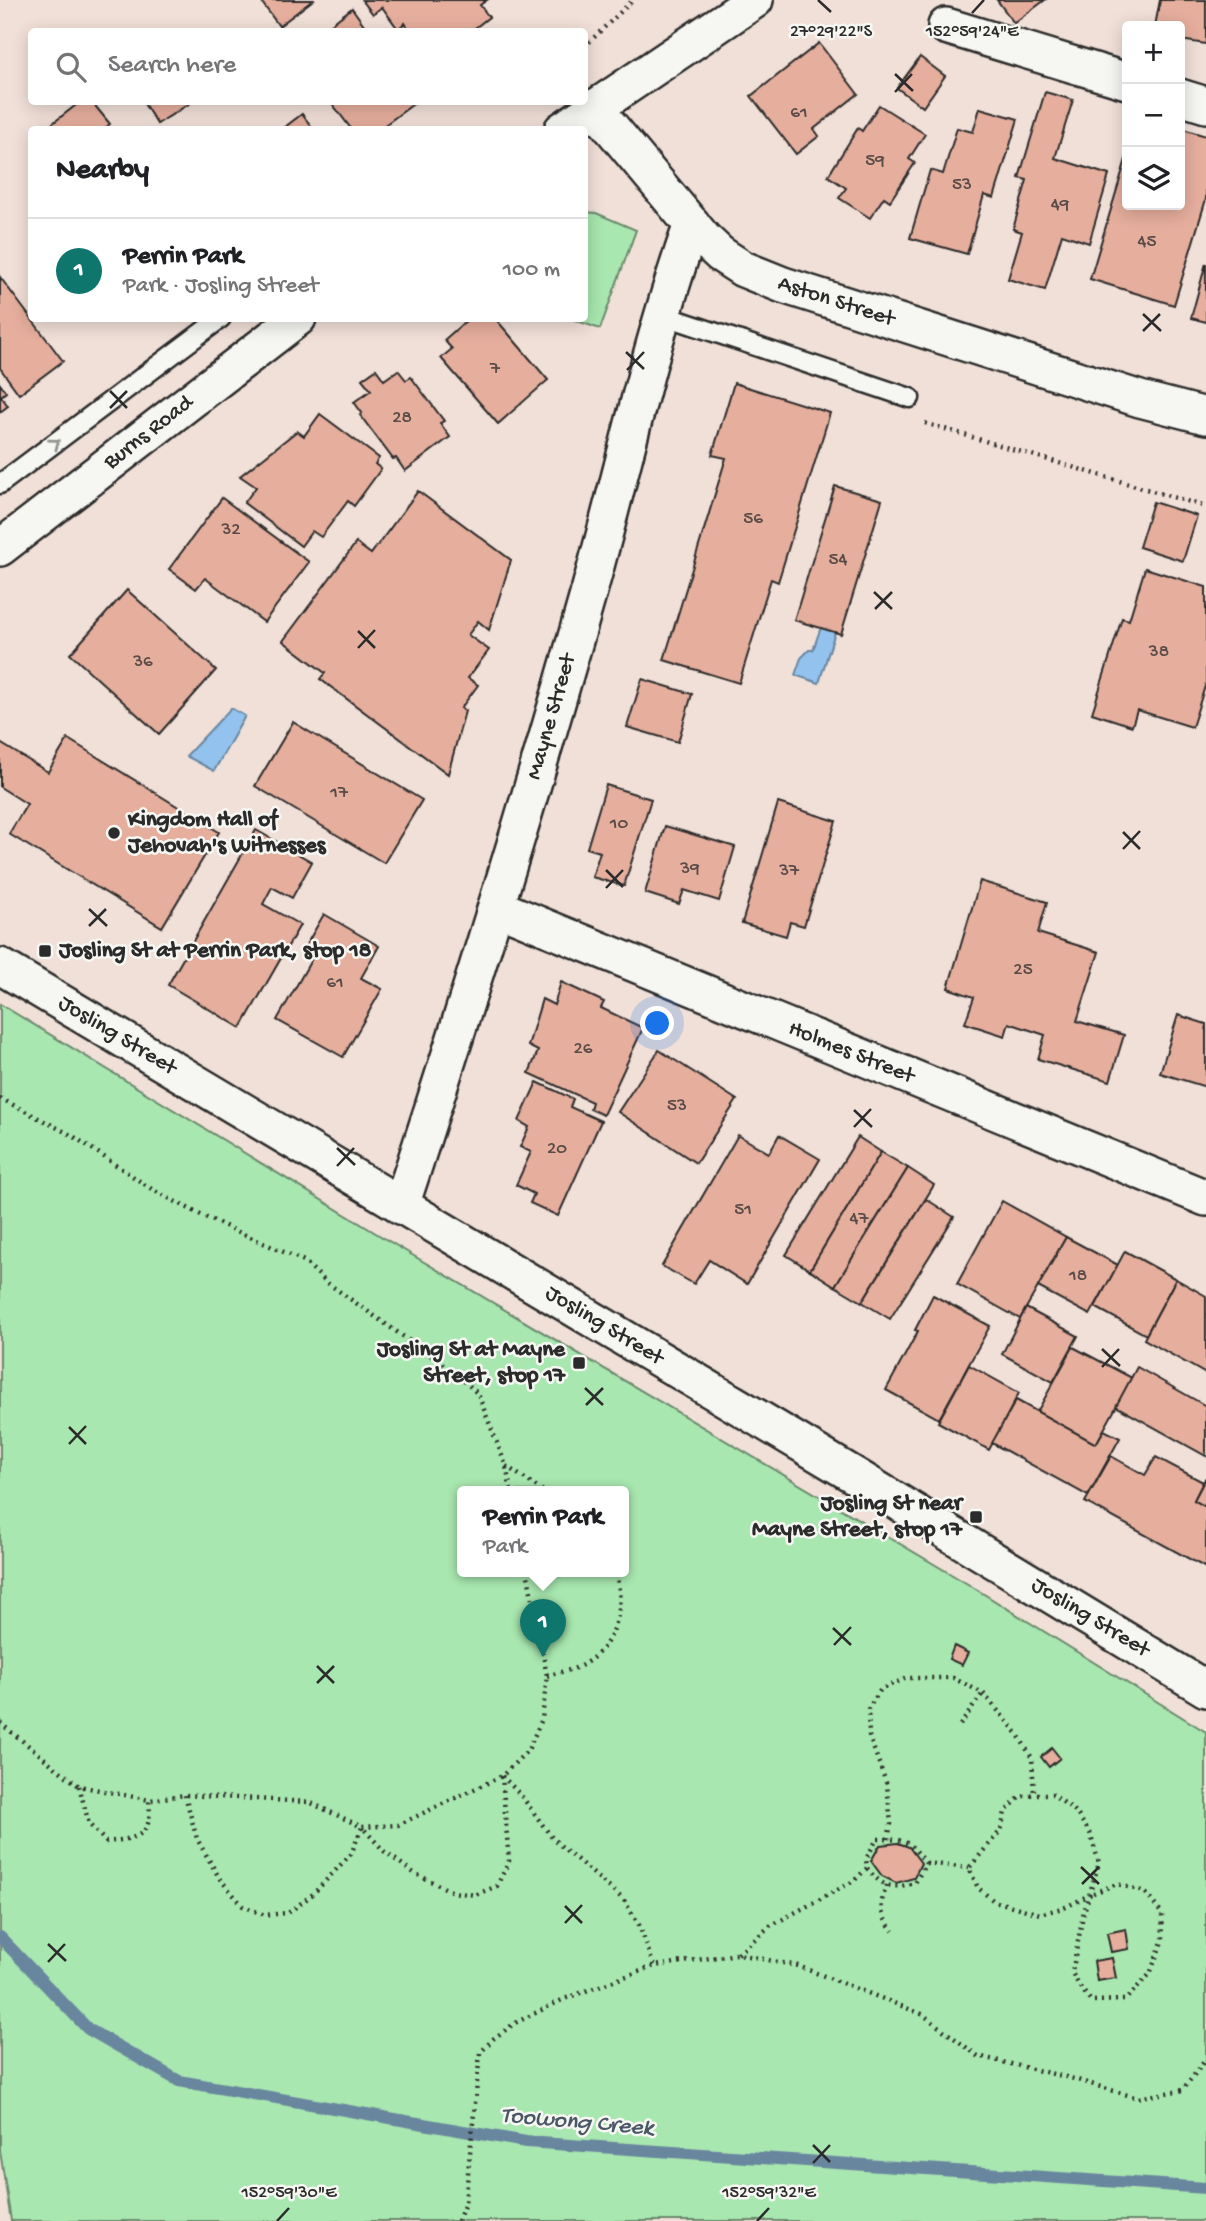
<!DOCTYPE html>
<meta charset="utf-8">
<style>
:root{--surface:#fff;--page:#f6f6f6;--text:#202124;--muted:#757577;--line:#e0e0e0;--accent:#0f766e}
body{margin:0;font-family:"Gochi Hand",sans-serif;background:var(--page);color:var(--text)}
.controls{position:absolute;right:21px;top:21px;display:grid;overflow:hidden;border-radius:7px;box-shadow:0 4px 18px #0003}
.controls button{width:63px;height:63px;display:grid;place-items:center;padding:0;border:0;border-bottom:2px solid var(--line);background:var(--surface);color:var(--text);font:35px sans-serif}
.you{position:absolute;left:658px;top:1024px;width:24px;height:24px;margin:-18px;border:5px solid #fff;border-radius:50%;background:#1a73e8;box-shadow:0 0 0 10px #1a73e833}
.badge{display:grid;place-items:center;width:46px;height:46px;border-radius:50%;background:var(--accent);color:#fff;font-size:23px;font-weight:700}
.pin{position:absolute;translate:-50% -58px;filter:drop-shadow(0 2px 4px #0008)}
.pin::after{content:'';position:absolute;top:37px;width:24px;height:21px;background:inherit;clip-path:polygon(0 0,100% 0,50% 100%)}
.popup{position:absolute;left:457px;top:1486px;width:172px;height:91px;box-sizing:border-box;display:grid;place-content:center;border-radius:7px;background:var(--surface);filter:drop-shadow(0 2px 5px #0005);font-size:23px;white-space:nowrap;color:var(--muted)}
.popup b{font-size:26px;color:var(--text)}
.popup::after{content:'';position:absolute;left:50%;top:100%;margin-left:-14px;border:14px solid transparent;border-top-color:var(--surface)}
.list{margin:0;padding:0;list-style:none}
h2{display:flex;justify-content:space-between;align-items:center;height:91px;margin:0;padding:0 28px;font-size:30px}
h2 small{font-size:23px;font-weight:400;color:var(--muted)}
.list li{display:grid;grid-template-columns:46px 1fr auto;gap:21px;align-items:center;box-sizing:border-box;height:105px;padding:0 28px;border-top:2px solid var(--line)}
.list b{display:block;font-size:26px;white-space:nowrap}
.list p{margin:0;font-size:23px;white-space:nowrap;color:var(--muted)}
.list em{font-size:23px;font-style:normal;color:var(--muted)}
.icon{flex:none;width:38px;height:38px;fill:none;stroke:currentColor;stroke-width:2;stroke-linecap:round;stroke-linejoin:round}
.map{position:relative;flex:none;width:1206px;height:2221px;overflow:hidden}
.search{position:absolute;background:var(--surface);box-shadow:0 4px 18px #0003;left:28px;top:28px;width:560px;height:77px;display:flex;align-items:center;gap:18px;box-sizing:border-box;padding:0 24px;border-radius:7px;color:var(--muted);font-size:26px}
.panel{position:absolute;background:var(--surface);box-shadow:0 4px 18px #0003;left:28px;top:126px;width:560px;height:196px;border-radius:7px}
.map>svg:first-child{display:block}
</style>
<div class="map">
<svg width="1206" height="2221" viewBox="0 0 1206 2221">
<rect width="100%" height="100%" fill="#f1e0d8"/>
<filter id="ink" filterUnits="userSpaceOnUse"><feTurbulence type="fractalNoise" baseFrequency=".0143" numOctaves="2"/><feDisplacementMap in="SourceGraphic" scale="14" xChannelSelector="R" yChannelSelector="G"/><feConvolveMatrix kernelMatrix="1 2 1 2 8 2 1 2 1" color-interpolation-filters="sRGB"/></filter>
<g filter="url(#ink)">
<g fill="#a8e7af" stroke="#6a896d" stroke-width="2" fill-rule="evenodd">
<path d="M 585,212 L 596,213 L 636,230 L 600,329 L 572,319 L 584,318 Z"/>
<path d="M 0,1004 L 397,1246 L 966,1583 L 1206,1732 L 1206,2221 L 11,2221 L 0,2151 ZM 462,1491 L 624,1491 L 624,1571 L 462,1571 Z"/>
</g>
<g fill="#92c2ed" stroke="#69869f" stroke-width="2">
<path d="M 821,627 L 835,632 L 819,683 L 795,675 L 801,658 L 809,650 L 813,650 Z"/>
<path d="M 231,708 L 245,716 L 214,771 L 186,756 Z"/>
</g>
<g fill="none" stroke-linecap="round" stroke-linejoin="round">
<path stroke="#69869f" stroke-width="12" d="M 0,1937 L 88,2029 L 179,2081 L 526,2142 L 1206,2188"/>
</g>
<g fill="#e6ae9d" stroke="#2b2b2b" stroke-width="2">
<path d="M 260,0 L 313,0 L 279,26 Z"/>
<path d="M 362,0 L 487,0 L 480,5 L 489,17 L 470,32 L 411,32 L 405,23 L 398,29 L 382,7 L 373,14 Z"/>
<path d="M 997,0 L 1045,0 L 1014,23 Z"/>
<path d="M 1160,0 L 1206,0 L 1206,44 L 1180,40 L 1180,26 L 1155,26 Z"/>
<path d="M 352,8 L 369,32 L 321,32 Z"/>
<path d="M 819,43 L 858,94 L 814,129 L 819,136 L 796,154 L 751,96 Z"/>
<path d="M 920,57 L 945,76 L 923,107 L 897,88 Z"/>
<path d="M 1045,92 L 1073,100 L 1055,158 L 1109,175 L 1089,243 L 1062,234 L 1045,290 L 1008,279 L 1022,232 L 1013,229 L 1027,180 L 1019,178 Z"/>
<path d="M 80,102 L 92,102 L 110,124 L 103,130 L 44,130 Z"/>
<path d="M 143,102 L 192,102 L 157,124 Z"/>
<path d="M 331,102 L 416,102 L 378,130 L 352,130 Z"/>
<path d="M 879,105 L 925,134 L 909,159 L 915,163 L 890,201 L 884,197 L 870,218 L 839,198 L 846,188 L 828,176 L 858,128 L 862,131 Z"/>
<path d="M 980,108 L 1018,119 L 994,198 L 984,195 L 967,254 L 910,238 L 930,170 L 943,174 L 957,128 L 973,132 Z"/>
<path d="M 302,114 L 314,130 L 281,130 Z"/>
<path d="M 1180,128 L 1206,136 L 1206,199 L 1174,305 L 1090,279 L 1127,156 L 1127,205 L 1180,205 Z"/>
<path d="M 1206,263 L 1206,322 L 1191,318 Z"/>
<path d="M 0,277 L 63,361 L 19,394 L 0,368 Z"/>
<path d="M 469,318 L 495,318 L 548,380 L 498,424 L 441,358 L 452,349 L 444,340 Z"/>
<path d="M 376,369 L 384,380 L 398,370 L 406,380 L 411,377 L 444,421 L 440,423 L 450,437 L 405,471 L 396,458 L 393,459 L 360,415 L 362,413 L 354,402 L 371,390 L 362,379 Z"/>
<path d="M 734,383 L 830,413 L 778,582 L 771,579 L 739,683 L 664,660 L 726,458 L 712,455 Z"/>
<path d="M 0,384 L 6,392 L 1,396 L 8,406 L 0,412 Z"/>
<path d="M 320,414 L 379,458 L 375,464 L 381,469 L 354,506 L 348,501 L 321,537 L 312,531 L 301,546 L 244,503 L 256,487 L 240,476 L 297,431 L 304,436 Z"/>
<path d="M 835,486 L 882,500 L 841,634 L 794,620 Z"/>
<path d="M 418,491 L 511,560 L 489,630 L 478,621 L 468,635 L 489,650 L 468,678 L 478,685 L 461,708 L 465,711 L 448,774 L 320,679 L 325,673 L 283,641 L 356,543 L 371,554 Z"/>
<path d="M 222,498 L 309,562 L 264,622 L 205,578 L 196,589 L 169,569 Z"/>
<path d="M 1153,502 L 1197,516 L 1183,561 L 1139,547 Z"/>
<path d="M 1145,568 L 1206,587 L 1206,683 L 1192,727 L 1137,710 L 1132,726 L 1092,713 L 1122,618 L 1129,620 Z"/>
<path d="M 127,590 L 216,670 L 159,734 L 70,654 Z"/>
<path d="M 642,679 L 692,694 L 678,742 L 627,727 Z"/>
<path d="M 293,722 L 422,800 L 384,863 L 255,786 Z"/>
<path d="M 68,739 L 219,832 L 162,927 L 9,834 L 27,804 L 0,787 L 0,743 L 48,772 Z"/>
<path d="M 606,785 L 651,799 L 624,886 L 592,877 L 600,852 L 587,848 Z"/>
<path d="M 778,803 L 836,821 L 804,926 L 790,922 L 786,936 L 742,923 Z"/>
<path d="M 665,826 L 735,847 L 719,901 L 684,890 L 679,904 L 645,893 Z"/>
<path d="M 256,830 L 312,862 L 292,898 L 272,887 L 263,904 L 300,925 L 241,1028 L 168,985 Z"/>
<path d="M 980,881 L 1047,902 L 1038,933 L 1099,952 L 1077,1021 L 1124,1035 L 1110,1081 L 1038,1059 L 1045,1035 L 1009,1023 L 1005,1036 L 965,1023 L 974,997 L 948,988 Z"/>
<path d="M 324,914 L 379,946 L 361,978 L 382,989 L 343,1057 L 277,1020 L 315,953 L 305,947 Z"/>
<path d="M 561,982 L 604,1002 L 601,1008 L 643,1028 L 603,1115 L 590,1109 L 592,1102 L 529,1073 L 538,1051 L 528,1046 L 542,999 L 554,1005 Z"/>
<path d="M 1178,1015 L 1206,1024 L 1206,1087 L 1160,1073 Z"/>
<path d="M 659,1050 L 737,1100 L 696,1163 L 618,1112 Z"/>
<path d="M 537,1082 L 573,1099 L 570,1107 L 601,1121 L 558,1216 L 530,1203 L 534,1194 L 516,1185 L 531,1152 L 520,1147 L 529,1127 L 519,1121 Z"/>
<path d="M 738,1135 L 769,1153 L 779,1135 L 820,1159 L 747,1284 L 709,1260 L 694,1284 L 662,1266 Z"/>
<path d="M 858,1137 L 881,1152 L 810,1270 L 786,1255 Z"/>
<path d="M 881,1152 L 908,1168 L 835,1286 L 810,1270 Z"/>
<path d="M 908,1168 L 934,1185 L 862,1302 L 835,1286 Z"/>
<path d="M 926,1199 L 954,1217 L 890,1319 L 862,1302 Z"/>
<path d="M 1002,1201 L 1066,1237 L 1020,1319 L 957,1284 Z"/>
<path d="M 1066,1237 L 1118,1265 L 1090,1315 L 1038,1287 Z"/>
<path d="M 1125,1251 L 1176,1279 L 1146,1335 L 1095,1307 Z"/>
<path d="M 1176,1279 L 1206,1296 L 1206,1374 L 1144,1339 Z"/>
<path d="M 933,1295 L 990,1326 L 939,1419 L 886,1390 L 918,1331 L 915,1330 Z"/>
<path d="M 1026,1308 L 1078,1336 L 1053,1382 L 1002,1354 Z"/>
<path d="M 1073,1347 L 1132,1378 L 1096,1444 L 1037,1412 Z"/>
<path d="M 969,1365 L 1019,1393 L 989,1450 L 938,1422 Z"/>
<path d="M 1137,1367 L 1206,1406 L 1206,1456 L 1116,1406 Z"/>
<path d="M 1016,1400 L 1096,1444 L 1104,1430 L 1120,1438 L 1088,1496 L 992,1443 Z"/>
<path d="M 1111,1456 L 1145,1475 L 1156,1457 L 1203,1482 L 1194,1500 L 1206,1507 L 1206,1568 L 1085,1502 Z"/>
<path d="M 1206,1477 L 1206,1507 L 1194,1500 Z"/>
<path d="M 954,1646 L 968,1653 L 962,1665 L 949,1659 Z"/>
<path d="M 1052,1748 L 1060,1758 L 1049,1767 L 1041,1757 Z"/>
<path d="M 898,1843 L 909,1847 L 921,1863 L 914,1878 L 896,1883 L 882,1876 L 871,1861 L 880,1845 Z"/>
<path d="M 1126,1929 L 1129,1949 L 1111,1952 L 1107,1933 Z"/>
<path d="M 1112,1958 L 1116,1978 L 1097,1981 L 1094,1961 Z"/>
</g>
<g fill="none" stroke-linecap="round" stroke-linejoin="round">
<defs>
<g id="service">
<path d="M 663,315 L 910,398"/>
<path d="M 0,484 L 221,318"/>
</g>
<g id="minor">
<path d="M 946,26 L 1127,81"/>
<path d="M 1180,97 L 1206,105"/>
<path d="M 594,107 L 704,239 L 720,254 L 743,269 L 783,285 L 1140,399 L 1206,416"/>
<path d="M 562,130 L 755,0"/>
<path d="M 0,548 L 298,318"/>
<path d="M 496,907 L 1206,1198"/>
<path d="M 0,966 L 857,1477 L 1206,1689"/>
<path d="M 401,1206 C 467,1004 530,800 588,595 C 623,471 649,345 692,224"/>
</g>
</defs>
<use href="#service" stroke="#2b2b2b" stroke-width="23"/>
<use href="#minor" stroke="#2b2b2b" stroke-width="40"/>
<g stroke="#2b2b2b" stroke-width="4.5" stroke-dasharray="2 5" stroke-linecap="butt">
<path d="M 584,47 L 633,0"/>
<path d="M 925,423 L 1206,507"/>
<path d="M 0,1098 L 73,1136 L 153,1190 L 205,1217 L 304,1261 L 326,1282 L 458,1375 L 478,1394 L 506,1466 L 511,1491"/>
<path d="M 506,1466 L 543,1491"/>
<path d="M 547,1676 C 559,1672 574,1670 584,1664 C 617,1644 626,1606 615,1571"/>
<path d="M 0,1723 L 79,1786 L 149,1800 L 185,1795 L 309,1802 L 362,1827 L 398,1825 L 502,1776 L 528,1750 L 542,1719 L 547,1676 L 527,1571"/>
<path d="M 960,1725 L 983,1693"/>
<path d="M 502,1776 L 520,1794 L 553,1839 L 624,1900 L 639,1925 L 654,1966"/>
<path d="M 79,1786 L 89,1824 L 106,1842 C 138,1838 153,1837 149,1800"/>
<path d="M 185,1795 L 197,1839 L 220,1879 L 243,1906 L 265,1915 L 288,1913 L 313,1894 L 351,1854 L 362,1827 L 385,1852 L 414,1873 L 453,1892 L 475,1895 L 497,1886 L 509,1861 L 502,1776"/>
<path d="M 888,1839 L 891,1824 L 887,1785 L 869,1736 L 868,1709 L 881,1689 L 907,1678 L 953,1678 L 983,1693 L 1017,1733 L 1032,1758 L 1034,1794"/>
<path d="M 926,1863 L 969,1868"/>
<path d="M 887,1885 C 879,1906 879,1913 893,1931"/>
<path d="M 1091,1894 L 1066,1907 L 1040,1914 L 994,1901 L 978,1888 L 969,1868 L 1001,1830 L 1005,1812 L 1020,1797 L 1034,1794 L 1052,1794 L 1075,1811 L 1090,1833 L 1099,1863 L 1083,1915 L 1072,1973 L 1080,1987 L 1091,2001 L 1125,2000 L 1150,1974 L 1163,1939 L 1162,1914 L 1145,1892 L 1117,1884 L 1091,1894"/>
<path d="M 738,1954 L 770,1926 L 854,1881 L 867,1868 L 866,1859 L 877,1839 C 906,1839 908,1840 926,1863 L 915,1883 C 891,1889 883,1888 867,1868"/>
<path d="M 458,2221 L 465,2203 L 480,2053 L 493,2039 L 515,2023 L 564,1999 L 654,1966 L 738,1954 L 798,1966 L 922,2014 L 978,2056 L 1074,2079 L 1138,2098 L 1183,2090 L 1206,2059"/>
</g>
<use href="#service" stroke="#f6f6f2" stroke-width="18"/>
<use href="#minor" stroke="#f6f6f2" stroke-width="35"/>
</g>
<defs><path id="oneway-chevron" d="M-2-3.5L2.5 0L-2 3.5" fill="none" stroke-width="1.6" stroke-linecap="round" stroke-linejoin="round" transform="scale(1.75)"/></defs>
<use stroke="#90908e" href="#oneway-chevron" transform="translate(55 443) rotate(-37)"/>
</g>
<path fill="none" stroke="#2b2b2b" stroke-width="2.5" d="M 818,0 L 831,12M 972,13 L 984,0M 895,74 L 913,91M 895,92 L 912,74M 1143,314 L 1161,331M 1143,331 L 1160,314M 626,352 L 644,369M 627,370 L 644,352M 110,391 L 127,408M 110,408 L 127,391M 874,592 L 892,609M 875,609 L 892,592M 358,631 L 375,648M 358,648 L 375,630M 1123,832 L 1140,849M 1123,849 L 1140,831M 606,870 L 623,887M 606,888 L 623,870M 89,909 L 107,926M 89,926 L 106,909M 854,1110 L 872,1127M 854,1127 L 871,1109M 337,1148 L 355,1165M 337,1166 L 354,1148M 1102,1349 L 1120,1366M 1102,1367 L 1119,1349M 585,1388 L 603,1405M 586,1405 L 603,1388M 69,1427 L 86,1444M 69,1444 L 86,1426M 833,1628 L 851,1645M 834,1645 L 851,1627M 317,1666 L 334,1683M 317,1683 L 334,1666M 1081,1867 L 1099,1884M 1082,1884 L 1099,1867M 565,1906 L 582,1923M 565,1923 L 582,1905M 48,1944 L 66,1961M 48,1962 L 65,1944M 813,2145 L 830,2162M 813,2163 L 830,2145M 277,2221 L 289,2208M 757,2221 L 769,2208"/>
<g fill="#2b2b2b" stroke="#f6f6f2" stroke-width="2.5">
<circle cx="114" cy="833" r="7"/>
<rect x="38" y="944" width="14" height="14" rx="3.5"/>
<rect x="572" y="1356" width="14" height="14" rx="3.5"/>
<rect x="969" y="1510" width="14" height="14" rx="3.5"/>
</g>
<g text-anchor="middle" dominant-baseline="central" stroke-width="5" stroke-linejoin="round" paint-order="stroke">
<g font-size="19" fill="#5a4c48">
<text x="799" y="113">61</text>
<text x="875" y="161">59</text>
<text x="962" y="185">53</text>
<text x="1060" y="205">49</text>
<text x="1147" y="242">45</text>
<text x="495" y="369">7</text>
<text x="402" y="418">28</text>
<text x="753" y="519">56</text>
<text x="231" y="530">32</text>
<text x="838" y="560">54</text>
<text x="1159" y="652">38</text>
<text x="143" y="662">36</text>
<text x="339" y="793">17</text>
<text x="619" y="824">10</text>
<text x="690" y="869">39</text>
<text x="789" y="871">37</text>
<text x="1023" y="970">25</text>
<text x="335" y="983">61</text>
<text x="583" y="1049">26</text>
<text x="677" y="1106">53</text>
<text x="557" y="1149">20</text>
<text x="743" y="1210">51</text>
<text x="859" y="1219">47</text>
<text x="1078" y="1276">18</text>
</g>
<g font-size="23" fill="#2b2b2b" stroke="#f6f6f2">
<text transform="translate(836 302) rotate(18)">Aston Street</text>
<text transform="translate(149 433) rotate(-38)">Burns Road</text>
<text transform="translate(552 717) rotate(-74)">Mayne Street</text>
<text transform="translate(117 1036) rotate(31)">Josling Street</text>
<text transform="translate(851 1053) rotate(22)">Holmes Street</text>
<text transform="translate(604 1326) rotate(31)">Josling Street</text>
<text transform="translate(1090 1618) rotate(31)">Josling Street</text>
</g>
<g font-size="23" font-weight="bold" fill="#2b2b2b" stroke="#f6f6f2" text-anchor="start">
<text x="128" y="820">Kingdom Hall of<tspan x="128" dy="26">Jehovah's Witnesses</tspan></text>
<text x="59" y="951">Josling St at Perrin Park, stop 18</text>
<text x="565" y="1350" text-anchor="end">Josling St at Mayne<tspan x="565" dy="26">Street, stop 17</tspan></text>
<text x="962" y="1504" text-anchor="end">Josling St near<tspan x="962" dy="26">Mayne Street, stop 17</tspan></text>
</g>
<g font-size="24" font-style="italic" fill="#4a5865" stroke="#f6f6f2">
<text transform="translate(577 2123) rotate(5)">Toowong Creek</text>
</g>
</g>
<g font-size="18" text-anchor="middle" fill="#2b2b2b" stroke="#f6f6f2" stroke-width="5" stroke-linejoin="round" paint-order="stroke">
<text x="831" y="36">27°29'22"S</text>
<text x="972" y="36">152°59'24"E</text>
<text x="289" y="2197">152°59'30"E</text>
<text x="769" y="2197">152°59'32"E</text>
</g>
</svg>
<div class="controls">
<button>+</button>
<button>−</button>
<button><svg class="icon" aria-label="layers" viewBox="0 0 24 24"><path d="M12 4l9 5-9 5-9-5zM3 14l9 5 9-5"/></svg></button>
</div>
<div class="you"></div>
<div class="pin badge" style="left:543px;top:1657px">1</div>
<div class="popup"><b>Perrin Park</b>Park</div>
<div class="search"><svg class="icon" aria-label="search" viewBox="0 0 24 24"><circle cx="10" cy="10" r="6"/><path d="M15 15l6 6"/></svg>Search here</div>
<section class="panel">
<h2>Nearby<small></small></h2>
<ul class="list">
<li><span class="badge">1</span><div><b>Perrin Park</b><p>Park · Josling Street</p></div><em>100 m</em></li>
</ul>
</section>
</div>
